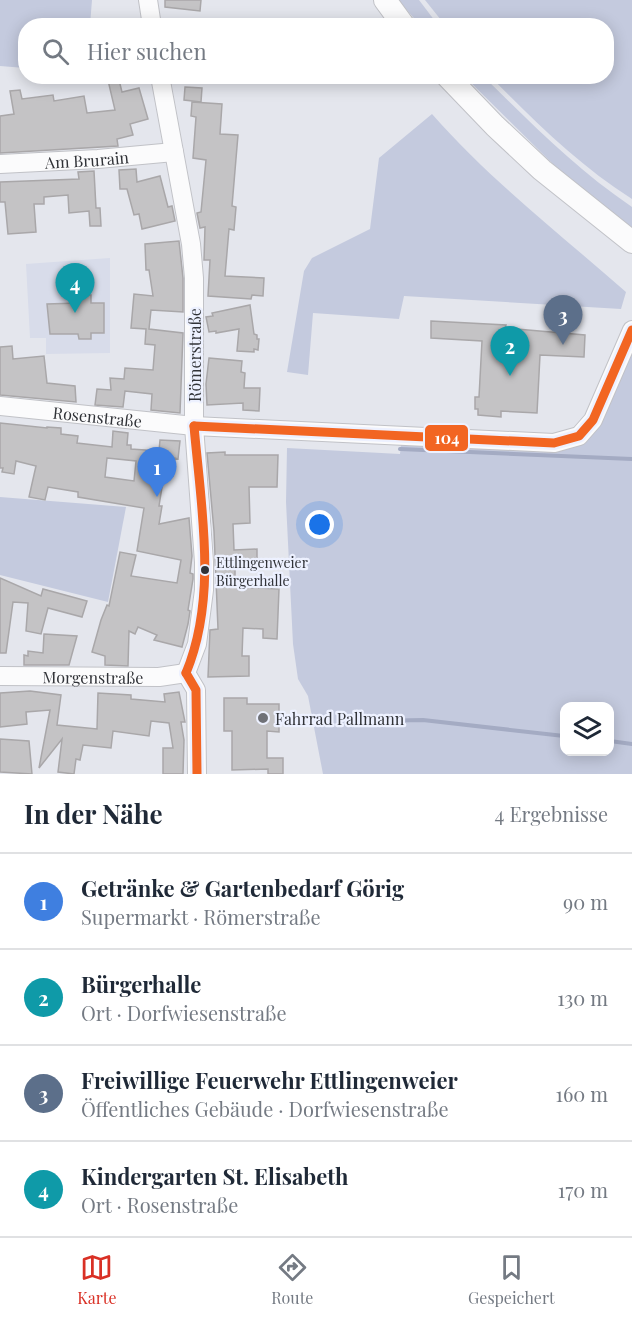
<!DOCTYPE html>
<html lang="de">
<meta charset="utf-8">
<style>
:root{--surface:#fff;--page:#f2f2f3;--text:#1f2937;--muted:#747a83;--line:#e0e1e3;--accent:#d93025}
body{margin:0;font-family:"Playfair Display",serif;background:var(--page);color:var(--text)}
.controls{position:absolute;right:18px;bottom:18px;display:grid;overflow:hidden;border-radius:12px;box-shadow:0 3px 15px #0003}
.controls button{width:54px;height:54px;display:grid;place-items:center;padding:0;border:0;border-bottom:2px solid var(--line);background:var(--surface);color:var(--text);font:30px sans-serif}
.you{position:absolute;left:320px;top:525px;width:21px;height:21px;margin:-15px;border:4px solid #fff;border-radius:50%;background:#1a73e8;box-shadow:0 0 0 9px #1a73e833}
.badge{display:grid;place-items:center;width:39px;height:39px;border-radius:50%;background:var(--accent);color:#fff;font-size:20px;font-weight:700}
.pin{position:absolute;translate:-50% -50px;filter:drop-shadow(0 2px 3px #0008)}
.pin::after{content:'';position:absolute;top:32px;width:21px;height:18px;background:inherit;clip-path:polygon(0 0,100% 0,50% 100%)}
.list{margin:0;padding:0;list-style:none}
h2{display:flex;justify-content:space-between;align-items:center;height:78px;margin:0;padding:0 24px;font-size:26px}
h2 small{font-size:20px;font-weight:400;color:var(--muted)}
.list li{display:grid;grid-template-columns:39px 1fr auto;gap:18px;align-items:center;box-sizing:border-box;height:96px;padding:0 24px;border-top:2px solid var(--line)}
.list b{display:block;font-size:22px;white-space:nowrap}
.list p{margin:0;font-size:20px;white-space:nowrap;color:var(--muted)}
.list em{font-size:20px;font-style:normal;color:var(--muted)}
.icon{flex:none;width:33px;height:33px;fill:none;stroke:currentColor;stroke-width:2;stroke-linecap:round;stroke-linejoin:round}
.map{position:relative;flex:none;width:632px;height:774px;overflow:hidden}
.search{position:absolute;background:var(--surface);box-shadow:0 3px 15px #0003;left:18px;right:18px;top:18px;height:66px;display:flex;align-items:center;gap:15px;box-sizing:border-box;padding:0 21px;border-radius:24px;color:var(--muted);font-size:22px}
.sheet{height:462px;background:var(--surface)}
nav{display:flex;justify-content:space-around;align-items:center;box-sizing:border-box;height:84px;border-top:2px solid var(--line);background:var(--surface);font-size:16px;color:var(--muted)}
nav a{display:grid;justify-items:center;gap:3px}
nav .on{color:var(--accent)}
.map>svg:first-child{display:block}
</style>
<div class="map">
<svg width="632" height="774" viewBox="0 0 632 774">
<rect width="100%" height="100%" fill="#e4e6ed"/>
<path fill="#d8dcea" d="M 110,258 L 110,353 L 46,354 L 46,338 L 30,338 L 26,264 Z"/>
<g fill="#c4cade" fill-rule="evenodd">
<path d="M 0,0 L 92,0 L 90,25 L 26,26 L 25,68 L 0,66 Z"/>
<path d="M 398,0 L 419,0 L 438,25 L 420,25 Z"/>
<path d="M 425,0 L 632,0 L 632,199 C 580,166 534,121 491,77 L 606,76 L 606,26 L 445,25 Z"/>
<path d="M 465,77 L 484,77 C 532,124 576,169 632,207 L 632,228 L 575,186 Z"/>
<path d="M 432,114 C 490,180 560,234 626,292 L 621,309 L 404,296 L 399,319 L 313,313 L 308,375 L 287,372 L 304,271 L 312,258 L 370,229 L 379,158 Z"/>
<path d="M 632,344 L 632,774 L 323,774 L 308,696 L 298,679 L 293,644 L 286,502 L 287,448 L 400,454 L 401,444 L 566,449 L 589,439 L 602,418 ZM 564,706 L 610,706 L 610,752 L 564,752 Z"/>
<path d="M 0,497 L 126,507 L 108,602 L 0,575 Z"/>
</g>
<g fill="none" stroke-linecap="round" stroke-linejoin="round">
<g stroke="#a4abc3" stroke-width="4">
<path d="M 400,449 L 632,459"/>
<path d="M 371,721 L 423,720 L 564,736"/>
<path d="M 610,741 L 632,744"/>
</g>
</g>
<g fill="#c4c3c5" stroke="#a9a7a9" stroke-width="1.5" fill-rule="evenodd">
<path d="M 165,0 L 201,0 L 200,11 L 165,7 Z"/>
<path d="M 107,76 L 118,76 L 122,92 L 139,88 L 148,119 L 130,124 L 133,135 L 117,139 L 118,146 L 0,153 L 0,116 L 14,114 L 10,91 L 20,90 L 22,99 L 53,95 L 54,101 L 84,96 L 87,113 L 115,110 Z"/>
<path d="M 185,87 L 202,88 L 201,102 L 184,100 Z"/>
<path d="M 192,102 L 222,104 L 220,134 L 238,135 L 232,206 L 236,207 L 234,230 L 229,229 L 225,276 L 264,278 L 263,296 L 252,295 L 251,299 L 208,296 L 210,260 L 204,260 L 205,227 L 200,228 L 197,213 L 201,212 L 206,160 L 193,158 L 196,117 L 191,116 Z"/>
<path d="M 136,169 L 137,182 L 160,176 L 168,207 L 172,206 L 175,221 L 142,229 L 139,214 L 134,215 L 127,189 L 120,189 L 119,170 Z"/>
<path d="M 94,171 L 96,208 L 100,208 L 101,226 L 90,226 L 89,211 L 69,213 L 68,195 L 44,197 L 44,204 L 34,204 L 36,232 L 8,234 L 5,202 L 0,202 L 0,182 L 79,179 L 78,172 Z"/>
<path d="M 179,241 L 183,278 L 183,312 L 151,310 L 149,329 L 183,333 L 180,413 L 151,410 L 152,394 L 125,391 L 123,407 L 95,405 L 97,389 L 111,390 L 110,378 L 124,379 L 125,368 L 153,370 L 155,345 L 145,344 L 146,329 L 131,328 L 134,294 L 153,296 L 149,270 L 146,270 L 145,244 Z"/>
<path d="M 78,295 L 91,295 L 91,303 L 104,303 L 104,333 L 91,333 L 91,339 L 79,339 L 78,334 L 50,334 L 47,304 L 78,303 Z"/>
<path d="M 250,305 L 254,334 L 257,335 L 257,339 L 259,339 L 258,350 L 254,349 L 254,352 L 237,351 L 239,329 L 216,333 L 216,331 L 209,332 L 206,317 L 213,316 L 212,313 Z"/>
<path d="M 431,321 L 506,325 L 505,328 L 585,335 L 584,357 L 540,355 L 537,413 L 501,411 L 501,417 L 478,415 L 478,409 L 475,409 L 475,397 L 479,397 L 482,341 L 431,338 Z"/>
<path d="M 12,346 L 13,359 L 44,356 L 47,383 L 75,386 L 76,402 L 0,395 L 0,347 Z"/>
<path d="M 209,358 L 242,361 L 241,372 L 245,373 L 244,388 L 260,388 L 259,411 L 243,410 L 243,403 L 207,405 L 206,384 Z"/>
<path d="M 0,423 L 47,428 L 47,427 L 61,428 L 61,434 L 78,436 L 77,443 L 112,447 L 113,431 L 128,433 L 127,445 L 131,445 L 131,449 L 159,451 L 160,440 L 180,441 L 178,459 L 175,458 L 173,476 L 164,475 L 159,506 L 162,506 L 159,524 L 189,518 L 192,556 L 190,573 L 193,574 L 193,579 L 188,610 L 190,611 L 188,624 L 182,647 L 154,640 L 157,635 L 138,627 L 135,634 L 129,631 L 128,666 L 105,665 L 105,656 L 92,652 L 101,620 L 107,605 L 109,606 L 120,552 L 136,555 L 131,576 L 177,583 L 181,560 L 137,551 L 144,508 L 78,497 L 78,492 L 48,487 L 45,500 L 29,497 L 36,466 L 16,461 L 14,474 L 2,472 L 3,468 L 0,468 ZM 107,458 L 136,461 L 134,481 L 105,477 Z"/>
<path d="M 225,452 L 225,455 L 278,455 L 277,487 L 249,487 L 250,523 L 233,524 L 234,550 L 257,549 L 257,568 L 235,569 L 235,587 L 279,589 L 277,639 L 263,638 L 263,629 L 243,628 L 242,656 L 249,656 L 249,676 L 208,677 L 210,630 L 218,629 L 214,531 L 207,453 Z"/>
<path d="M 0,578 L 41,596 L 43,589 L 87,601 L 82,617 L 48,608 L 41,634 L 26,631 L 28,603 L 13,602 L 6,653 L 0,653 Z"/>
<path d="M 44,634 L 77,636 L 69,665 L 24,665 L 24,655 L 28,656 L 28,651 L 43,653 Z"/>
<path d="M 30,691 L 61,695 L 57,725 L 97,729 L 98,693 L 131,695 L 131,699 L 165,702 L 164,694 L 179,692 L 185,722 L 181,722 L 184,740 L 183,774 L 163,774 L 163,748 L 173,748 L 169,723 L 151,721 L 149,736 L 113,731 L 111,748 L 83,745 L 80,760 L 76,759 L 74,774 L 58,772 L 62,739 L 39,768 L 50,710 L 26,712 L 27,724 L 0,727 L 0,693 Z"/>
<path d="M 224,698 L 247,698 L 247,704 L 279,704 L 279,732 L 267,731 L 267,758 L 283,758 L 283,774 L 268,774 L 268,769 L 232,770 L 232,731 L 224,731 Z"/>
<path d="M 0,739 L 29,741 L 32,774 L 0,772 Z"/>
</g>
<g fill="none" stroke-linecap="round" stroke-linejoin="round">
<defs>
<g id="minor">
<path d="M 148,0 L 152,26"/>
<path d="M 160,76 L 191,244 L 194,278 L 194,426 L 204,562 L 204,590 L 197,644 L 186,673"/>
<path id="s1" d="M 0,164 L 98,159 L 174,152"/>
<path id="s2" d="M 0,406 L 194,426 L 554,443 L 579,436 L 593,420 L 632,330"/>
<path d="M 186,673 L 196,690 L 197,774"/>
<path id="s3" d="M 0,676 L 159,677 L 186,673"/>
</g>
<g id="major">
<path d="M 385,0 L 404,26"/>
<path d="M 447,76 L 495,126 L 542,170 L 632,242"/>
</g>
</defs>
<use href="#minor" stroke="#c1c2c7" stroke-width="20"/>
<use href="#major" stroke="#c1c2c7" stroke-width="24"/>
<use href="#minor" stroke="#fbfbfc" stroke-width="18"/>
<use href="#major" stroke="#fbfbfc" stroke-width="22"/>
<defs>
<g id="bus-1">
<path d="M 194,426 L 554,443 L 579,436 L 593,420 L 632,330"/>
<path d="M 186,673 C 218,596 201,507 194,426"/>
<path d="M 186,673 L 196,690 L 197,774"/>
</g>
</defs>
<use href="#bus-1" stroke="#edf1ff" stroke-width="14"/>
<use href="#bus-1" stroke="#f26522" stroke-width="9"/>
</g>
<circle fill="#303237" stroke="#edf1ff" stroke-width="2" cx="205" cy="570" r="5"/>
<circle fill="#6f7177" stroke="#edf1ff" stroke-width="2" cx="263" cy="718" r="6"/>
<g text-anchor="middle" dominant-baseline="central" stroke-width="4.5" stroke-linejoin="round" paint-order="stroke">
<g font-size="14" fill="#303237" stroke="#edf1ff" text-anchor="start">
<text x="216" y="562">Ettlingenweier<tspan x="216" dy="18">Bürgerhalle</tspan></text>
</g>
<g font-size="16" fill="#303237" stroke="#edf1ff">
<text stroke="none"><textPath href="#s1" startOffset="87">Am Brurain</textPath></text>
<text transform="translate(194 355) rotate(-90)">Römerstraße</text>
<text stroke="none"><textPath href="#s2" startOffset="98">Rosenstraße</textPath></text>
<text stroke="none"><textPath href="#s3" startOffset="93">Morgenstraße</textPath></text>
</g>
<g font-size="16" fill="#303237" stroke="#edf1ff" text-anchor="start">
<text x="275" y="718">Fahrrad Pallmann</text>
</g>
</g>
<rect stroke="#edf1ff" stroke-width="2" x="424" y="424" width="45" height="28" rx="6" fill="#f26522"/>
<g font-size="16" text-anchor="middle" font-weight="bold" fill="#fff">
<text x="447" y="444">104</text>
</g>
</svg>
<div class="controls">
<button><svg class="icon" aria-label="layers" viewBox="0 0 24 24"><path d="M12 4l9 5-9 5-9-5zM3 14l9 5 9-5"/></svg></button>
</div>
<div class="you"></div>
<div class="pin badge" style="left:157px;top:497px;background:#3f7fe0">1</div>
<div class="pin badge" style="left:510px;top:376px;background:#0f9aa8">2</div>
<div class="pin badge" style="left:563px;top:345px;background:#5c6f8a">3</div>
<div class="pin badge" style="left:75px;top:313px;background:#0f9aa8">4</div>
<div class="search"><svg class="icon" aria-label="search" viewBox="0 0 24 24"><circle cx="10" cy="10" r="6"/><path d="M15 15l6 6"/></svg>Hier suchen</div>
</div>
<section class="sheet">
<h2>In der Nähe<small>4 Ergebnisse</small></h2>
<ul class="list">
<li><span class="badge" style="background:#3f7fe0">1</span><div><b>Getränke &amp; Gartenbedarf Görig</b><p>Supermarkt · Römerstraße</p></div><em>90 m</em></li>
<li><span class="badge" style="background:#0f9aa8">2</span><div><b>Bürgerhalle</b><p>Ort · Dorfwiesenstraße</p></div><em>130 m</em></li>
<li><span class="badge" style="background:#5c6f8a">3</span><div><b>Freiwillige Feuerwehr Ettlingenweier</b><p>Öffentliches Gebäude · Dorfwiesenstraße</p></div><em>160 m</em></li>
<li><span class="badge" style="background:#0f9aa8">4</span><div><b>Kindergarten St. Elisabeth</b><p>Ort · Rosenstraße</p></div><em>170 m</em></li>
</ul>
</section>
<nav>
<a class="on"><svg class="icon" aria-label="map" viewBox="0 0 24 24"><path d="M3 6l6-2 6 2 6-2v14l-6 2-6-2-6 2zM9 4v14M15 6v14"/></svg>Karte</a>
<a><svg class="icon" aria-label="directions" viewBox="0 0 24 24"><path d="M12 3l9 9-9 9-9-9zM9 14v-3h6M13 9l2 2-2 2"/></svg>Route</a>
<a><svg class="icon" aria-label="saved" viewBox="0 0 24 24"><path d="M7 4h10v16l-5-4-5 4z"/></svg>Gespeichert</a>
</nav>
